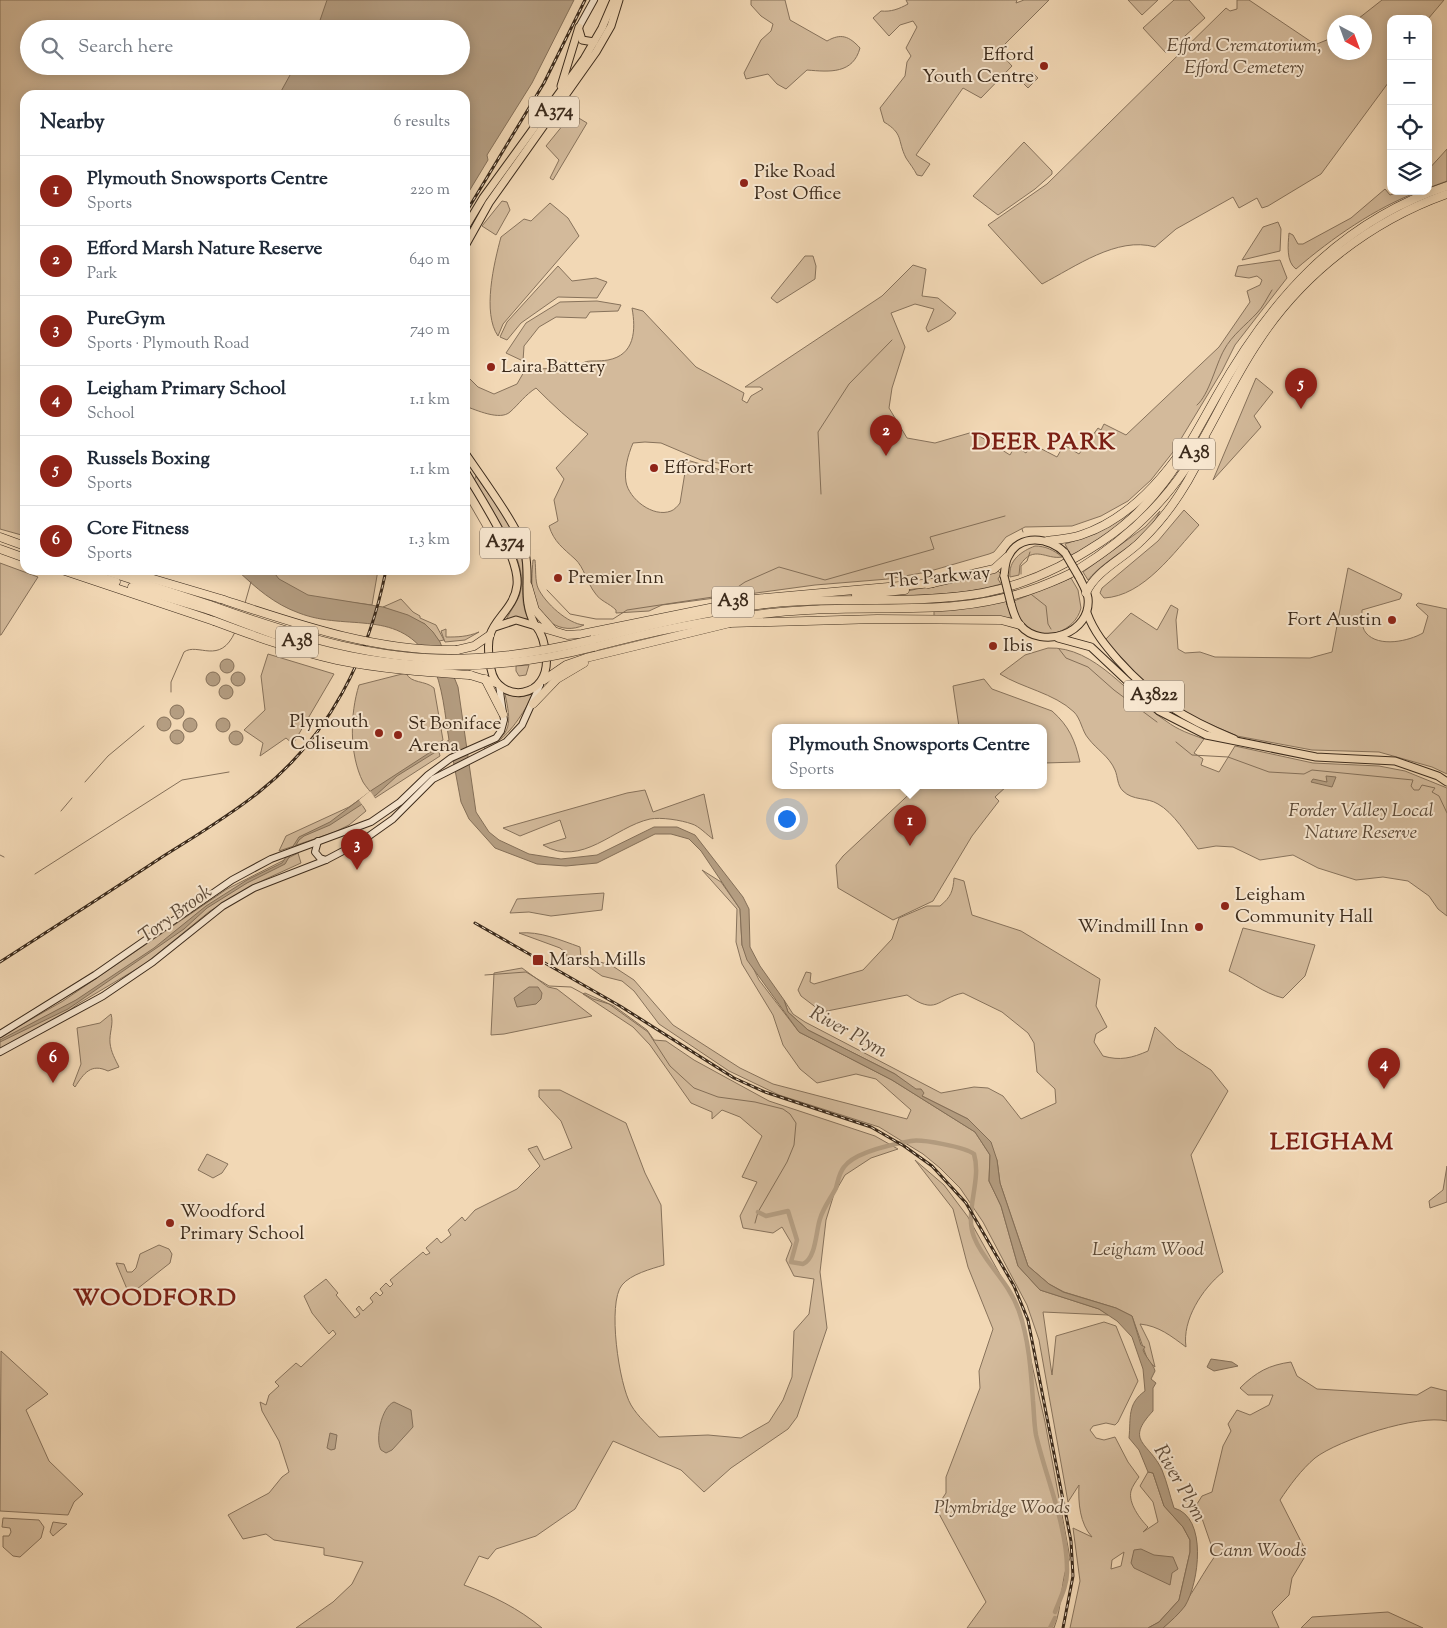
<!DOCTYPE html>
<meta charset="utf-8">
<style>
:root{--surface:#fff;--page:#f2f2f3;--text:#1f2937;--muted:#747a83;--line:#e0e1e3;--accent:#8f2418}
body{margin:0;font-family:"Sorts Mill Goudy",serif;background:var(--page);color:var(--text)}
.controls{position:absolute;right:15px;top:15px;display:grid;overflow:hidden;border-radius:10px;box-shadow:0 2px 12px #0003}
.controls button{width:45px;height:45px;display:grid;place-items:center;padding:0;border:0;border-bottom:1px solid var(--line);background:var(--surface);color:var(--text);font:25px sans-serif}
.compass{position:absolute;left:1327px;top:15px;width:45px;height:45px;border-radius:50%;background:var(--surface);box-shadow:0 2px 12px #0003;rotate:139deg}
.you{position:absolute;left:786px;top:818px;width:18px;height:18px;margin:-12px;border:4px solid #fff;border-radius:50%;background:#1a73e8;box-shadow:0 0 0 8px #1a73e833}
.badge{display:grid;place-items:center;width:32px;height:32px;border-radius:50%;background:var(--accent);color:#fff;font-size:16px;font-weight:700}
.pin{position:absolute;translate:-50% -41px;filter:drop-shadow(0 1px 2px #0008)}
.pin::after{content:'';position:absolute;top:26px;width:18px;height:15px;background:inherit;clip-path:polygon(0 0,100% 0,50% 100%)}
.popup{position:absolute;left:772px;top:724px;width:275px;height:65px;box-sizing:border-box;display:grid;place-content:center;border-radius:10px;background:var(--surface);filter:drop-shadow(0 1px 4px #0005);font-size:16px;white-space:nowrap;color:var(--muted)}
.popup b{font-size:19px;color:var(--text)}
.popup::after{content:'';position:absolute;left:50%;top:100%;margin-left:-10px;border:10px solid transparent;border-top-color:var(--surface)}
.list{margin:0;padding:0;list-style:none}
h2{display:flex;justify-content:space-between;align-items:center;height:65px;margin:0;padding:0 20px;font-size:21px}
h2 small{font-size:16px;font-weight:400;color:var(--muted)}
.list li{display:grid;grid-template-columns:32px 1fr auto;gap:15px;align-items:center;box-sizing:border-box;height:70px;padding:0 20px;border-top:1px solid var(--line)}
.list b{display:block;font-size:19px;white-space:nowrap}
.list p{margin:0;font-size:16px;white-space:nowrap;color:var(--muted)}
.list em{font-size:16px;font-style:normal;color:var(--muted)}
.icon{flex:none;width:28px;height:28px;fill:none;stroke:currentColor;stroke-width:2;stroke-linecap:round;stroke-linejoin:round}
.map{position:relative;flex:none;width:1447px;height:1628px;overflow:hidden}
.search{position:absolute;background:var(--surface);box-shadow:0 2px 12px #0003;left:20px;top:20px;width:450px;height:55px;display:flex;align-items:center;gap:12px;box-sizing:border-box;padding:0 18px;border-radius:28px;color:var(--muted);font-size:19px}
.panel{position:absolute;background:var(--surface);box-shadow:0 2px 12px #0003;left:20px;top:90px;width:450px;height:485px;border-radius:15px}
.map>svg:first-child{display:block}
</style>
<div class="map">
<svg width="1447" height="1628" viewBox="0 0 1447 1628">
<rect width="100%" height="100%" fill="#f2d8b5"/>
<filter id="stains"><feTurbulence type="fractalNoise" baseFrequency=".004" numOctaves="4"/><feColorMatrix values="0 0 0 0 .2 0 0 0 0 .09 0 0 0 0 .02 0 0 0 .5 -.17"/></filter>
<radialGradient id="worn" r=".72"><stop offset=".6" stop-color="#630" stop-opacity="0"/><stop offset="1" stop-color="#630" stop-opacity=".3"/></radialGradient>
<g fill="#d3ba9b" stroke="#87725b" fill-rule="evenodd">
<path d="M 0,0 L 449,0 L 436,29 L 29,29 L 29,66 L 400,66 L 336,95 L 25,95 L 25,536 L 0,529 Z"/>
<path d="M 751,0 L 785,0 L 790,20 L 827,41 C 841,33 849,36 860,48 C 853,74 830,72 807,70 L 786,89 L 777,84 L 768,74 L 746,79 L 744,73 L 761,40 L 771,31 L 773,24 L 761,16 L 751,5 Z"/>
<path d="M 906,0 L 1017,0 L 1016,3 L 1024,0 L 1049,0 L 998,51 L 1012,66 L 981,98 L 963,88 L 916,155 L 930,164 L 922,176 L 917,175 C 914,169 910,164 906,158 C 897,140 904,134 884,122 L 880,108 L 905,76 L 907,62 L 911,56 L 906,48 L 917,27 L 913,21 L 900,25 L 889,36 L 873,18 L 881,11 C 891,12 899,9 908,4 Z"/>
<path d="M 1128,0 L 1158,0 L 1142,15 Z"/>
<path d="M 1174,0 L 1189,0 L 1205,18 L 1166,53 L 1143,28 Z"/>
<path d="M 1237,0 L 1249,0 L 1313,43 L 1312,46 L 1334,37 L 1334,52 L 1364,52 L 1364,22 L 1354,22 L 1382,0 L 1444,0 L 1428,19 L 1391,19 L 1391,79 L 1321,174 L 1268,206 L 1262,208 L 1257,198 L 1239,208 L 1233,197 L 1176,229 L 1155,247 C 1117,236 1075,267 1042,284 L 988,225 L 1047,184 L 1226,8 L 1230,11 L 1237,9 Z"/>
<path d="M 1032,72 L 1038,78 L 1028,88 L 1022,82 Z"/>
<path d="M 572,114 L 587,123 L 553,180 L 550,178 L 559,160 L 546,146 Z"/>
<path d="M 1024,142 L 1052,171 L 1052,174 L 1035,189 L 998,215 L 973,196 Z"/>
<path d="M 1447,149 L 1447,181 L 1428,188 L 1428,170 Z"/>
<path d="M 1385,189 L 1390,195 L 1401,191 L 1420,191 C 1375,208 1332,238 1296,269 C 1286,262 1288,245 1289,233 L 1293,235 L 1298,244 L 1303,244 L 1351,218 Z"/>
<path d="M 502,201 L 507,202 L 510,210 L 496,235 L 482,226 Z"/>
<path d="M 550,203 L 568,218 L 579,236 L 503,324 L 498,336 C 482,313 494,263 501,237 L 524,219 L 531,221 Z"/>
<path d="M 1278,222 L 1281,229 L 1280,251 L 1242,260 L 1263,227 Z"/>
<path d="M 805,256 L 813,256 L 816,266 L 815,279 L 777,303 L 771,298 Z"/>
<path d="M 1280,260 L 1287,278 L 1235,345 L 1222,371 L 1173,452 L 1151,480 L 1128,501 L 1101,516 L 1072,526 L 1025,527 L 1006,537 L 994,552 L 989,554 L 927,572 L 888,579 L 815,585 L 734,596 L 733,594 L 715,598 L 662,605 L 649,611 L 616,613 L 616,610 C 609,603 600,601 595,593 C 587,583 584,567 575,559 C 563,548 554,542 549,526 L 558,521 L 554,500 L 564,479 L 556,468 L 588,434 C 569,420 553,405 536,388 C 525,395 519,404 510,412 C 500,421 476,410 465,406 L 465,380 L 469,378 L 478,387 L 494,394 L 517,384 L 525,370 L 554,368 L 565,362 L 570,364 L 570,373 C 587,356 589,363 608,360 C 635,355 636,330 632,308 L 643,311 L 696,367 L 744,393 L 742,400 L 747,403 L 751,396 L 763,389 L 760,387 L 745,387 L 882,296 L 913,265 L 926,269 L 922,296 L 938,298 L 956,313 L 950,320 L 928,332 L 926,328 L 934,309 L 915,304 L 891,313 L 905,347 L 892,388 L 889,408 L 907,438 L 935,443 L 973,432 L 1010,455 L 1015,446 L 1026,453 L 1032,444 L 1057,457 L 1064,445 L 1079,454 L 1098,428 L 1101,430 L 1104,424 L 1126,435 L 1219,347 L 1250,302 L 1247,291 L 1260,285 L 1262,280 L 1257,276 L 1249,278 L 1235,276 L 1238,266 ZM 645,442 L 661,443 L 701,460 L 724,464 L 721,470 L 687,460 L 680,503 C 678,506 674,510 671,511 C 653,518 629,499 626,482 C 624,469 628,455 633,443 Z"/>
<path d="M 558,266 L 572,281 L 596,278 L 607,282 L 597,298 L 558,297 L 521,323 L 507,340 L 500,337 L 507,322 Z"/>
<path d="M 597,301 L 621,305 L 618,311 L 590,312 L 586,318 L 556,317 L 539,327 L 524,346 L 523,361 L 506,353 L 526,323 L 560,302 Z"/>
<path d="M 1256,378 L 1273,392 L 1254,416 L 1261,427 L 1213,480 Z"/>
<path d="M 476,476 C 492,500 515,526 521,554 C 526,576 518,599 528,619 L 514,618 L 506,620 C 511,609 519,601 521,589 C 527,558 490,508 474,481 Z"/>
<path d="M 1149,496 L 1111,532 L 1072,558 L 1065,544 L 1086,537 Z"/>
<path d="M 1184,510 L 1199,525 C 1174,552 1144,596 1104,598 L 1100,593 L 1102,588 L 1158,541 Z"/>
<path d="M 1160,511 C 1146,543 1108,555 1088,580 L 1083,572 L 1145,527 Z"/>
<path d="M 1035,546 C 1045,546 1054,550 1062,557 C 1046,560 1034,544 1020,565 L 1019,575 L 1010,577 C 1008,560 1022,551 1035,546 Z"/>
<path d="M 533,560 L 535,560 C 536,569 535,581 538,588 C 545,603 568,624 584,625 C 561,636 538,619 533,596 C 531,585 532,572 533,560 Z"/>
<path d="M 0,563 L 38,577 L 1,635 L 0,635 Z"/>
<path d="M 1348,568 L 1402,594 L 1400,599 L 1362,610 C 1362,617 1361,627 1366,633 C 1379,648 1409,641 1423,633 L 1428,616 L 1416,605 L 1418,603 L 1447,609 L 1447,774 L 1432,767 L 1379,752 L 1312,750 L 1237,736 L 1187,714 L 1151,690 L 1105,640 L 1131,613 L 1157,630 L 1171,605 L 1178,609 L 1176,620 L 1178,649 L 1185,653 L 1200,652 L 1215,657 L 1310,658 L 1332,652 Z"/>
<path d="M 259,570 L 378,570 L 372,605 L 293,595 Z"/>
<path d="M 998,571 L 1001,574 L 998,579 L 1001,584 C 964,595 924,595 885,596 Z"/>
<path d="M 1071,578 L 1078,590 L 1081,608 C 1075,632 1043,643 1025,625 C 1018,619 1016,609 1014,601 Z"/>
<path d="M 401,599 L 413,612 L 420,616 L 420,618 L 436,625 L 444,640 L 439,641 L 425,624 L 383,607 Z"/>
<path d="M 1006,600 L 1013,618 L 934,616 L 934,609 Z"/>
<path d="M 446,629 L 446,637 C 457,637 467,637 479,632 L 465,640 L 445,642 L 441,631 Z"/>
<path d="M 1048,648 C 1096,646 1129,697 1166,721 C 1178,730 1190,734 1204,739 L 1194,753 L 1203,759 L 1201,765 L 1219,772 L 1235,746 L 1313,763 L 1379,766 L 1405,771 L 1447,788 L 1447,916 L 1438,909 L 1429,896 L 1408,881 L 1383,877 L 1356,880 L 1318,868 L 1293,855 L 1260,860 L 1233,847 L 1216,846 L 1198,849 C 1188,836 1173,812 1158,804 C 1147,797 1133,801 1123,791 C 1117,785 1118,777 1115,770 C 1109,756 1097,750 1088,738 C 1082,731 1081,719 1074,712 C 1054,693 1022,688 1000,674 L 1025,655 Z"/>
<path d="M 268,654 L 334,674 L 293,744 L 286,738 L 260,756 L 263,743 L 244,730 L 265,710 L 261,676 Z"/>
<path d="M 529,665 L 526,675 L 519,676 L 516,671 L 516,666 Z"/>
<path d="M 406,673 C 411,684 425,680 434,688 L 443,740 L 437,744 L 440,756 L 375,798 C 371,792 366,787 363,782 C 349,754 350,714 359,685 Z"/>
<path d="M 984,679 L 992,689 L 1052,711 C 1069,726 1075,740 1080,762 L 1044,763 L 1044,727 L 959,727 L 953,686 Z"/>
<path d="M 505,694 L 520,697 L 532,694 L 533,696 C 519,719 509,737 485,750 L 484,747 C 513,736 511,722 505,694 Z"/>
<path d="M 919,785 L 1008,785 L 995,797 L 999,801 L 972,836 L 933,901 L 893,920 L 838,888 L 836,865 L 843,856 Z"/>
<path d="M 645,790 L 653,812 L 704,794 L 713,839 C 707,835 699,826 692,824 C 681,820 661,817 650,819 C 614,827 582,868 543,845 L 566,838 L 560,820 L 520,836 L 503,828 L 627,793 Z"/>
<path d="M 359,800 L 366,811 L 349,825 L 335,832 L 279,851 L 286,836 L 349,807 Z"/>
<path d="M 298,853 L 301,863 L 255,884 L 210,911 L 145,964 L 78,1004 L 70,1010 L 70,1012 L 0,1049 L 0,1037 L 63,1001 L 227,889 Z"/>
<path d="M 702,870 L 721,882 L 740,909 L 742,945 L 759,980 L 799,1032 L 892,1080 L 975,1132 L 990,1155 L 989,1181 L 1001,1206 L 1018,1266 L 1040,1290 L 1099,1309 L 1108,1315 L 1043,1312 L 1052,1375 L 1056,1336 L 1104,1322 L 1116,1326 L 1138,1381 L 1118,1422 L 1115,1425 L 1106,1423 L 1093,1426 L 1090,1430 L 1096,1438 L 1104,1440 L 1115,1437 L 1128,1462 L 1139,1477 C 1136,1481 1132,1487 1131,1491 C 1128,1503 1140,1519 1148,1527 L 1143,1532 L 1158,1522 L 1153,1502 L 1140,1486 L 1148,1472 L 1153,1473 L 1164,1506 L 1183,1527 L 1190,1540 L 1190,1552 L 1179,1600 L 1159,1622 L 1148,1628 L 1070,1628 L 1080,1581 L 1073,1528 L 1092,1537 C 1080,1524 1078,1503 1079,1485 L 1068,1502 L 1039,1340 L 1027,1305 L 983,1222 L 960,1188 L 940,1168 L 923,1154 L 879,1127 L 779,1095 L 729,1071 L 659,1024 L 634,991 L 622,981 L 602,976 L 585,964 L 565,957 L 567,954 L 560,948 L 519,933 C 540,931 560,940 580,947 L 581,957 L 611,965 L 634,980 L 673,1025 L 740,1068 L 773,1084 L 907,1119 L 911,1110 L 876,1079 L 856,1074 L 817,1083 L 800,1069 L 783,1045 L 773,1015 L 742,964 L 736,942 L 737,909 ZM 1124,1552 L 1121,1566 L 1111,1569 L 1112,1560 Z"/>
<path d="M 954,878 L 964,881 L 972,915 L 1021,931 L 1100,979 L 1096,1006 L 1107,1027 L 1096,1034 L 1094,1042 L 1103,1056 C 1120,1061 1132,1058 1148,1051 L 1155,1027 L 1177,1048 L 1211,1070 L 1228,1091 L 1191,1155 L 1223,1272 C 1202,1289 1182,1320 1186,1347 C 1171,1336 1159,1326 1140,1324 L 1149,1342 L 1155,1367 L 1148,1361 L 1132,1316 L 1116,1308 L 1064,1292 L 1049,1284 L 1028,1266 L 1000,1183 L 997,1160 L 968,1119 L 922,1096 L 895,1074 L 808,1030 L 788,1012 L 784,1000 L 793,1014 L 805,1022 L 941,1093 L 974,1087 L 988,1088 L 1003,1096 L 1021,1119 L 1056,1103 L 1055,1089 L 1037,1072 L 1034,1043 L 1028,1033 L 1002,1012 L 963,993 C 936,999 937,1016 907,995 L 822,1012 L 801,996 L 798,990 L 806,972 L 811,973 L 810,982 L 814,984 L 863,970 L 892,939 L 899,918 L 927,906 L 940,906 C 951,897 953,891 954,878 Z"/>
<path d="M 604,893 L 602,910 L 551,916 L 529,912 L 510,913 L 517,899 Z"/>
<path d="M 1243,928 L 1315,945 L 1305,976 L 1283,998 C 1263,993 1248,980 1229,971 Z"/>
<path d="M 522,968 L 548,987 L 557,989 L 592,1016 L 504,1034 L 491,1035 L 494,973 Z"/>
<path d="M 585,993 L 614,1006 L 647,1030 L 654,1040 L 666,1041 L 694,1060 L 769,1101 L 875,1136 L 898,1149 L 871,1158 L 845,1175 L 834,1194 L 826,1220 L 820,1272 L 827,1328 L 797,1417 L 788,1429 L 731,1468 L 704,1492 L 681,1470 L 613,1441 L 575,1509 L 536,1536 L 496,1549 L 488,1559 L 479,1556 L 464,1585 C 493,1596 518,1608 542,1628 L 296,1628 L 333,1602 L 352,1584 L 363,1562 L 324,1555 L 324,1548 L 274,1540 L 266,1534 L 243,1539 L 228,1515 L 269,1493 L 282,1477 L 289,1472 L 279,1441 L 262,1411 L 260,1402 L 266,1405 L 269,1395 L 279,1386 L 275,1382 L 296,1363 L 301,1367 L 336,1334 L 333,1330 L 329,1334 L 312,1313 L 304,1296 L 326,1279 L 338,1293 L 336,1295 L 355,1318 L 360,1314 L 356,1309 L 359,1306 L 363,1311 L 373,1302 L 370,1298 L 376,1292 L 380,1296 L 383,1293 L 380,1289 L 386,1283 L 390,1287 L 393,1284 L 390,1280 L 423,1252 L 426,1255 L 430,1253 L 426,1248 L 437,1238 L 441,1243 L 451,1235 L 448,1230 L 462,1217 L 465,1221 L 475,1210 L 517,1189 L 540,1166 L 528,1149 L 537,1146 L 544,1160 L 572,1148 L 561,1121 L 539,1097 L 539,1090 L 560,1090 L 626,1123 L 645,1173 L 661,1205 L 664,1265 C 651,1269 631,1274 622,1285 C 607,1303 619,1385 631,1405 C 638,1417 650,1427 659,1437 L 708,1435 L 741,1438 L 769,1422 L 783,1400 L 792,1377 L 794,1331 L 809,1314 L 814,1279 L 794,1276 L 786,1260 L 792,1244 L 782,1227 L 773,1233 L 743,1228 L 740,1216 L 757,1182 L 742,1177 L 762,1136 L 740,1117 L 722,1110 L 712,1119 L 712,1112 L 691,1103 L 650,1045 L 633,1027 L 583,994 Z"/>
<path d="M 111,1014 C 114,1024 109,1033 110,1043 C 111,1052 115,1059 119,1067 L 108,1071 C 91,1063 84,1073 75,1087 L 73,1085 L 81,1064 L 77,1028 L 100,1023 Z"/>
<path d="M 207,1154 L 228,1164 L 222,1173 L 213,1178 L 198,1170 Z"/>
<path d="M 915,1160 L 944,1185 L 968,1217 L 1012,1296 L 1023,1325 L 1045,1422 L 1070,1558 C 1060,1579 1063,1606 1054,1628 L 967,1628 L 986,1602 L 936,1508 L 946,1493 L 946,1477 L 980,1388 L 979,1371 L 993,1329 L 968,1267 L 953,1209 Z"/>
<path d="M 1447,1166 L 1447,1202 L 1430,1208 L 1429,1201 L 1443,1190 Z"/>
<path d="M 159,1245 L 169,1249 L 172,1254 L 170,1263 L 137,1289 L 127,1289 L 116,1263 L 124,1264 L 127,1272 L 132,1272 L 136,1268 L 140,1254 Z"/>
<path d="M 1,1351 L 48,1394 L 26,1410 L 49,1461 L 83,1494 L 74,1502 L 68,1515 L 0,1511 Z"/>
<path d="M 1291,1362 L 1297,1376 L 1317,1389 L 1417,1395 L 1431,1387 L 1447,1391 L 1447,1421 C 1418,1414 1338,1440 1315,1458 C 1301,1470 1290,1485 1280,1500 L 1307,1553 L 1292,1578 L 1289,1595 L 1272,1612 L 1279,1628 L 1163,1628 C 1186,1608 1198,1580 1215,1556 L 1197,1504 L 1202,1496 L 1212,1492 L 1223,1446 L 1231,1431 L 1228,1424 L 1237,1410 L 1250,1415 L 1269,1405 L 1273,1395 L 1248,1395 L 1240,1388 C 1256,1372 1269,1365 1291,1362 Z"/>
<path d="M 3,1518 L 39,1520 L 44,1527 L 41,1538 L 20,1557 L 13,1556 L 3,1547 L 3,1536 L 9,1536 L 11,1532 L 10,1528 L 2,1527 Z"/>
<path d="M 53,1522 L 67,1524 L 53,1536 L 50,1532 Z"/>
<path d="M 1388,1612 L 1423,1628 L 1301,1628 L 1312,1617 Z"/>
</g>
<g fill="#b49d81" stroke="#846f58">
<path d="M 327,0 L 574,0 L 532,83 L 487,155 L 488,160 L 465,198 L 465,95 L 279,95 L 295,66 L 461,66 L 461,29 L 317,29 Z"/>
<path d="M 237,570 L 272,570 L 279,579 L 308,595 L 383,607 L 408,615 L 425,624 L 433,632 L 440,642 L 458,687 L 476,812 L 489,832 L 499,840 L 529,854 L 561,859 L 597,855 L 654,827 L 677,827 L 695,835 L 743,897 L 749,909 L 750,947 L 760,966 L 784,1000 L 788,1012 L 808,1030 L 895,1074 L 916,1089 L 921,1089 L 924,1093 L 922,1096 L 968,1119 L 991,1142 L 997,1160 L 1000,1183 L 1028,1266 L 1049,1284 L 1063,1292 L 1116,1308 L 1132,1316 L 1141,1345 L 1145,1347 L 1143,1350 C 1146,1358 1154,1365 1155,1371 L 1151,1379 L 1156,1383 L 1153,1388 L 1153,1411 C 1124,1442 1149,1442 1162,1470 C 1167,1482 1170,1496 1174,1508 C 1208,1517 1199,1583 1185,1606 C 1179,1614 1171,1621 1163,1628 L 1148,1628 L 1159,1622 L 1179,1600 L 1190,1552 L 1190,1540 L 1183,1527 L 1164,1506 L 1153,1473 L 1148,1472 L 1139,1450 L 1129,1438 C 1131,1417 1127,1404 1145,1391 L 1143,1369 L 1132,1337 L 1117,1321 L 1099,1309 L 1040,1290 L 1018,1266 L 1001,1206 L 989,1181 L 990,1155 L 975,1132 L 892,1080 L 799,1032 L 747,960 L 742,945 L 740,909 L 701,851 L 689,839 L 671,834 L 655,834 L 597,863 L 566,866 L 537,864 L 495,848 L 469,819 L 461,802 L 450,743 L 397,776 L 376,795 L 330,825 L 304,836 L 299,840 L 285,864 L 247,883 L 207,908 L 184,929 L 68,1009 L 0,1042 L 0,1040 L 76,1000 L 154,948 L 206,906 L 247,880 L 282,863 L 299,837 L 330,822 L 372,790 L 449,740 C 445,716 443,684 431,662 C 400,607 348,632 299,613 C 274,604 256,588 237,570 Z"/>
<circle cx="227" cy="666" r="7"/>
<circle cx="213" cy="679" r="7"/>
<circle cx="238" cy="679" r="7"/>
<circle cx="226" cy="692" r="7"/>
<circle cx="177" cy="712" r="7"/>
<circle cx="164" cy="724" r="7"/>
<circle cx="223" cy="725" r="7"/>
<circle cx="190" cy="725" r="7"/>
<circle cx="177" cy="737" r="7"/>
<circle cx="236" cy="738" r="7"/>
<path d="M 1326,776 L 1336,777 L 1332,787 L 1311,782 L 1313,779 L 1327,782 Z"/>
<path d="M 529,987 L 538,987 L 542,993 L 541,999 L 536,1004 L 517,1007 L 514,998 Z"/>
<path d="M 1211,1359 L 1232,1362 L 1238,1366 L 1214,1371 L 1207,1367 Z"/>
<path d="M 394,1402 L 411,1410 L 413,1427 L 392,1450 L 386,1453 L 381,1450 C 375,1440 381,1407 394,1402 Z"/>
<path d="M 330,1433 L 337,1435 L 335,1449 L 331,1450 L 327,1448 Z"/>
<path d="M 1141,1549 L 1154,1555 L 1173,1557 L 1178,1569 L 1172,1573 L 1170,1585 L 1134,1568 L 1131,1563 L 1134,1550 Z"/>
</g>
<path fill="#f2d8b5" d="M 370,791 L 375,798 L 363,806 L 359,800 Z"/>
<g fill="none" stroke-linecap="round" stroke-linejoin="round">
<g stroke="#846f58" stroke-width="1">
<path d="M 1197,405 C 1209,395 1216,364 1224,350 C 1232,335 1246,325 1257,313 C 1263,307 1267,298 1272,290"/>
<path d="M 821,494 L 818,432 L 849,384 L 892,340"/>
<path d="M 465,496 L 495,548"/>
<path d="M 1022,529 L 1023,532"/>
<path d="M 1021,574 L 1021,566 L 1027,561 L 1030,552"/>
<path d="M 547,590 L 570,614 L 596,619 L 613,619 L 627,610 L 726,595 L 745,582 L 779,567 L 825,580 L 934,549 L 930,537 L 1005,516"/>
<path d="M 1032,595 L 1046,606 L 1048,624 L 1051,629"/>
<path d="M 245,603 L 251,582"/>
<path d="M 1059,649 L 1066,658 L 1088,667 L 1114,690 L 1157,722"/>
<path d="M 171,692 L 171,682 L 184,652 C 198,642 220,666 235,632"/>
<path d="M 1176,742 L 1192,755 L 1228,757 L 1269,772 L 1304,774 L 1312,770 L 1413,780 L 1411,786 L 1414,790 L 1419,790 L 1422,785 L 1435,788 L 1432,792 L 1439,796 L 1447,813"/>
<path d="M 85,782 L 108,756 L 144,726"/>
<path d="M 61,811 L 72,798"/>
<path d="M 0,855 L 4,857"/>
<path d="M 35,874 L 182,780 L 229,772"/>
<path d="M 485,975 L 526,972 L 549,986 L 571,987 L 593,999 L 609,1004 L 648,1032 L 670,1066 L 694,1088 L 718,1097 L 755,1102 L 783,1109 L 790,1114 L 796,1123 L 794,1145 L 787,1162 L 758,1212 L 755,1223"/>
</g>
<g stroke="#b49d81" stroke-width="4.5">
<path d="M 758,1212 L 766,1216 L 788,1211 L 797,1240 L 791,1262 L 803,1264 C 816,1259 816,1230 820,1219 C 823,1208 831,1198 836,1188 C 838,1181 839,1173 844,1167 C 855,1152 894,1144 911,1141 C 922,1139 965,1147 974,1154 C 982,1181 964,1211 974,1237 C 984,1263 1008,1280 1019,1311 C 1029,1340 1031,1371 1033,1401 C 1034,1412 1034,1424 1036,1435 C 1046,1478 1068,1528 1067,1572 C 1067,1586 1060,1599 1055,1612"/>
<path d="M 1050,1628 L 1055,1618"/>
</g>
<defs>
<g id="secondary">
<path d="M 579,27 L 594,0"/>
<path d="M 318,841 L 315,852 L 320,858 L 326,860"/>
<path d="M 0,1034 L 95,975 L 232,880 L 271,859 L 371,822 L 400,802 L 428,775 L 451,758 L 496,738 L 501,731 L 504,720 L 499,685"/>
<path d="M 0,1052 L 103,996 L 153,962 L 223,906 L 254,888 L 326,860 L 362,841 L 393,819 L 433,779 L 506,742 L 522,725 L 540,685"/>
</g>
<g id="primary">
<path d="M 579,30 L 582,40 L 594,42"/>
<path d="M 561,86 L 579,27"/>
<path d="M 465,228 L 483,198 L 584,59 L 602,28 L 614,0"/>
<path d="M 465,246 L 489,203 L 596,52 L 611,26 L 619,0"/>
<path d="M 465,453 C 480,475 520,529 525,552 C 531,580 521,598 535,625"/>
<path d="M 465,471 C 480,498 520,556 517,585 C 515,607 495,618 490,635 C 487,645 489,659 491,669 C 497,704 552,701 546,654 C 544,644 543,635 536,626 L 516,620 L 495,627"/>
<path d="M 1004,576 C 1005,570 1005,562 1008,557 C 1019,533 1050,537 1065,553"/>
<path d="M 1011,604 C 1013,611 1015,619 1020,625 C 1042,651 1092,633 1088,598 C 1087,591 1082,583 1079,577"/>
<path d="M 1087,613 C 1094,632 1105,645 1118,660 C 1154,700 1185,719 1234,739"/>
<path d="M 1058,638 L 1091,647 L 1159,711 L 1206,735 L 1316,757 L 1395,761 L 1438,776 L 1447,782"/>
</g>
<g id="trunk">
<path d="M 0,537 L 25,546"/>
<path d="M 1047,541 C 1058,539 1070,539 1081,535 C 1124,521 1158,485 1183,449"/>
<path d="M 0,549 L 25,558"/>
<path d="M 62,570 L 214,621"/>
<path d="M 79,570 L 116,582"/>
<path d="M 103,570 L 210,605"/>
<path d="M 123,570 L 221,599"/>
<path d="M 928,584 L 994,569 L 1007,557"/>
<path d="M 528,586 L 535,610 L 552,629"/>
<path d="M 132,587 L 209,610"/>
<path d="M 1086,593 C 1096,570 1125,558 1142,540 C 1170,513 1193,477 1207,441"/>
<path d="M 856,595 L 905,590"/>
<path d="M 730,623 L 877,619 L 1001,620 L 1020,625"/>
<path d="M 536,626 L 567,635 L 582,634 L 754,599 L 933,583"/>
<path d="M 592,640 C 653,624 713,610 775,603 C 844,596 915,605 983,593 C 1025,585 1065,566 1101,542 C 1160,503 1183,456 1216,397 C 1270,300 1339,222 1447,186"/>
<path d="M 594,647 C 664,628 736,614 808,610 C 889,605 960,617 1039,587 C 1052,582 1065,577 1077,570 C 1119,544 1158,510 1186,468 C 1212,427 1231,382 1258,342 C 1302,274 1371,221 1447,194"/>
<path d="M 457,650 L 474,646 L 490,635"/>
<path d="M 470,675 L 496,683"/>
<path d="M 485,679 L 503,714"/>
<path d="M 544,680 L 566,665 L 586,658 L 730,623"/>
<path d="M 533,704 L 557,679 L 584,663"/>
</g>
</defs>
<use href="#secondary" stroke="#3b2a1b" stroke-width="8"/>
<use href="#primary" stroke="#3b2a1b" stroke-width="9"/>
<use href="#trunk" stroke="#3b2a1b" stroke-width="9"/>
<use href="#secondary" stroke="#f7e6cf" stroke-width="6"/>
<use href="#primary" stroke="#f2d8b5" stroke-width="7"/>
<use href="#trunk" stroke="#f2d8b5" stroke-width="8"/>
<defs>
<g id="rail">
<path d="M 465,214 L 544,83 L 585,0"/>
<path d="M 475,923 L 620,1006 L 734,1078 L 765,1092 L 871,1127 L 904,1146 L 932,1166 L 966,1203 L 1014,1286 L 1028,1320 L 1071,1541 L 1073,1576 L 1063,1628"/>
<path d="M 0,962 C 53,928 106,894 159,859 C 192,838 228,817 259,792 C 329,737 369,656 386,570"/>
</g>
</defs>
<use href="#rail" stroke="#3b2a1b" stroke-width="3"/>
<use href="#rail" stroke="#f7e6cf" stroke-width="1" stroke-dasharray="4" stroke-linecap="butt"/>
<defs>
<g id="primary-bridge">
<path d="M 1065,553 L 1079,577"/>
<path d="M 1004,576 L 1011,604"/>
</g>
<g id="trunk-bridge">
<path d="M 221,599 C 297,624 376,652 457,650"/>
<path d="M 210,605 C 296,636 384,664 476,658 C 516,656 554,649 592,640"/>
<path d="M 209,610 C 244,623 280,638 316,648 C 409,673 501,671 594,647"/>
<path d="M 214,621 C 254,636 295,651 337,660 C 381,669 426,672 470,675"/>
</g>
</defs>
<use href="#primary-bridge" stroke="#3b2a1b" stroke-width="9" stroke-linecap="butt"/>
<use href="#trunk-bridge" stroke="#3b2a1b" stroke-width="9" stroke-linecap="butt"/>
<use href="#primary-bridge" stroke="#f2d8b5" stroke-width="7"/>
<use href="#trunk-bridge" stroke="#f2d8b5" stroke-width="8"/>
</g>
<g fill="#8f2418" stroke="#f7e6cf" stroke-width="2">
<circle cx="1044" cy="66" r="5"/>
<circle cx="744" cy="183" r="5"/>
<circle cx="491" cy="367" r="5"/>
<circle cx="654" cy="468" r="5"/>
<circle cx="558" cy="578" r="5"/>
<circle cx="1392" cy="620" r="5"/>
<circle cx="993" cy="646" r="5"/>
<circle cx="379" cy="733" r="5"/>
<circle cx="398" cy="735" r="5"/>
<circle cx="1225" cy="906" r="5"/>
<circle cx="1199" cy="927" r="5"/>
<rect x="532" y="954" width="12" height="12" rx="2.5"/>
<circle cx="170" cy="1223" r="5"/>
</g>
<g text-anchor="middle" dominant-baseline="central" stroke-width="4" stroke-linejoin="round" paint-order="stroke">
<g fill="#f7e6cf" stroke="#736251" stroke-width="1">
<rect x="529" y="96.5" width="50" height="31" rx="4"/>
<rect x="1173" y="438.5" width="42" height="31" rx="4"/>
<rect x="480" y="527.5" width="50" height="31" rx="4"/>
<rect x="712" y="586.5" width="42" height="31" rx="4"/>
<rect x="276" y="626.5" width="42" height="31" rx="4"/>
<rect x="1124" y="680.5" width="60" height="31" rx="4"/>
</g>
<g font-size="18" font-weight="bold" fill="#3b2a1b">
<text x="554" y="112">A374</text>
<text x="1194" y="454">A38</text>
<text x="505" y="543">A374</text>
<text x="733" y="602">A38</text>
<text x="297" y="642">A38</text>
<text x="1154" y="696">A3822</text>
</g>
<g font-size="19" font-style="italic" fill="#594735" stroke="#f7e6cf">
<text x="1244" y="46">Efford Crematorium,<tspan x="1244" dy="22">Efford Cemetery</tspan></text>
<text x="1361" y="811">Forder Valley Local<tspan x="1361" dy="22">Nature Reserve</tspan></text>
<text x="1148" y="1250">Leigham Wood</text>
<text x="1002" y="1508">Plymbridge Woods</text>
<text x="1258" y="1551">Cann Woods</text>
</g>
<g font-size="19" fill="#3b2a1b" stroke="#f7e6cf" text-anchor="start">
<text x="1034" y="55" text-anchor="end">Efford<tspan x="1034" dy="22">Youth Centre</tspan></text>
<text x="754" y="172">Pike Road<tspan x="754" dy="22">Post Office</tspan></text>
<text x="501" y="367">Laira Battery</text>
<text x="664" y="468">Efford Fort</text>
<text x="568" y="578">Premier Inn</text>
<text x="1382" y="620" text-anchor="end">Fort Austin</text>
<text x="1003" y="646">Ibis</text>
<text x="369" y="722" text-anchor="end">Plymouth<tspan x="369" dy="22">Coliseum</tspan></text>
<text x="408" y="724">St Boniface<tspan x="408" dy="22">Arena</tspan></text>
<text x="1235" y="895">Leigham<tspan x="1235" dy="22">Community Hall</tspan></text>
<text x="1189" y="927" text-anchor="end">Windmill Inn</text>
<text x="549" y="960">Marsh Mills</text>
<text x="180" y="1212">Woodford<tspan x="180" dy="22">Primary School</tspan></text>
</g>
<g font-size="19" fill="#3b2a1b" stroke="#f7e6cf">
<text transform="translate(938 578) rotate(-5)">The Parkway</text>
</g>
<g font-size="20" font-style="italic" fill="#5f4c3a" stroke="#f7e6cf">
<text transform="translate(176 915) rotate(-36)">Tory Brook</text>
<text transform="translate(848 1033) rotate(29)">River Plym</text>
<text transform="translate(1179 1484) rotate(60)">River Plym</text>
</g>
<g font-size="24" font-weight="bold" letter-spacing="1" fill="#7a1f14" stroke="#f7e6cf">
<text x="1044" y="443">DEER PARK</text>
<text x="1332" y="1143">LEIGHAM</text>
<text x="155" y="1299">WOODFORD</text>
</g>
</g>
<rect width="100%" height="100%" filter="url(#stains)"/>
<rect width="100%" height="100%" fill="url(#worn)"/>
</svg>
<div class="controls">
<button>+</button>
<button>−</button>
<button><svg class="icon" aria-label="locate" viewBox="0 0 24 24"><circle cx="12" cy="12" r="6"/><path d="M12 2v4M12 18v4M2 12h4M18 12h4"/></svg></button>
<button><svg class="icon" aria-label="layers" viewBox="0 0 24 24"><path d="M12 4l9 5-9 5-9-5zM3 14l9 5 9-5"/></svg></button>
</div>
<svg class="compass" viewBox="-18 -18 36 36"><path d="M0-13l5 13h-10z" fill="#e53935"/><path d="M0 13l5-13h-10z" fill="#747a83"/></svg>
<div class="you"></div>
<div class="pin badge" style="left:910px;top:846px">1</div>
<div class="popup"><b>Plymouth Snowsports Centre</b>Sports</div>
<div class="pin badge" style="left:886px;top:456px">2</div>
<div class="pin badge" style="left:357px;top:870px">3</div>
<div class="pin badge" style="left:1384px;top:1089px">4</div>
<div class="pin badge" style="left:1301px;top:409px">5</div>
<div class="pin badge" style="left:53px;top:1083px">6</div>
<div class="search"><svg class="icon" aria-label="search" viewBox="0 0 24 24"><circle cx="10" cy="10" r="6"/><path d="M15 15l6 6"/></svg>Search here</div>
<section class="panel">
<h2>Nearby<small>6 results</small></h2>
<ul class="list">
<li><span class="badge">1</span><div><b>Plymouth Snowsports Centre</b><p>Sports</p></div><em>220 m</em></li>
<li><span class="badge">2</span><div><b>Efford Marsh Nature Reserve</b><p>Park</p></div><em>640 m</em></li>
<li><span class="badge">3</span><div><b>PureGym</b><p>Sports · Plymouth Road</p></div><em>740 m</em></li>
<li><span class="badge">4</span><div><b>Leigham Primary School</b><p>School</p></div><em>1.1 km</em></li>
<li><span class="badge">5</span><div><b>Russels Boxing</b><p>Sports</p></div><em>1.1 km</em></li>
<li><span class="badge">6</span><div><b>Core Fitness</b><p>Sports</p></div><em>1.3 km</em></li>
</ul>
</section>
</div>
